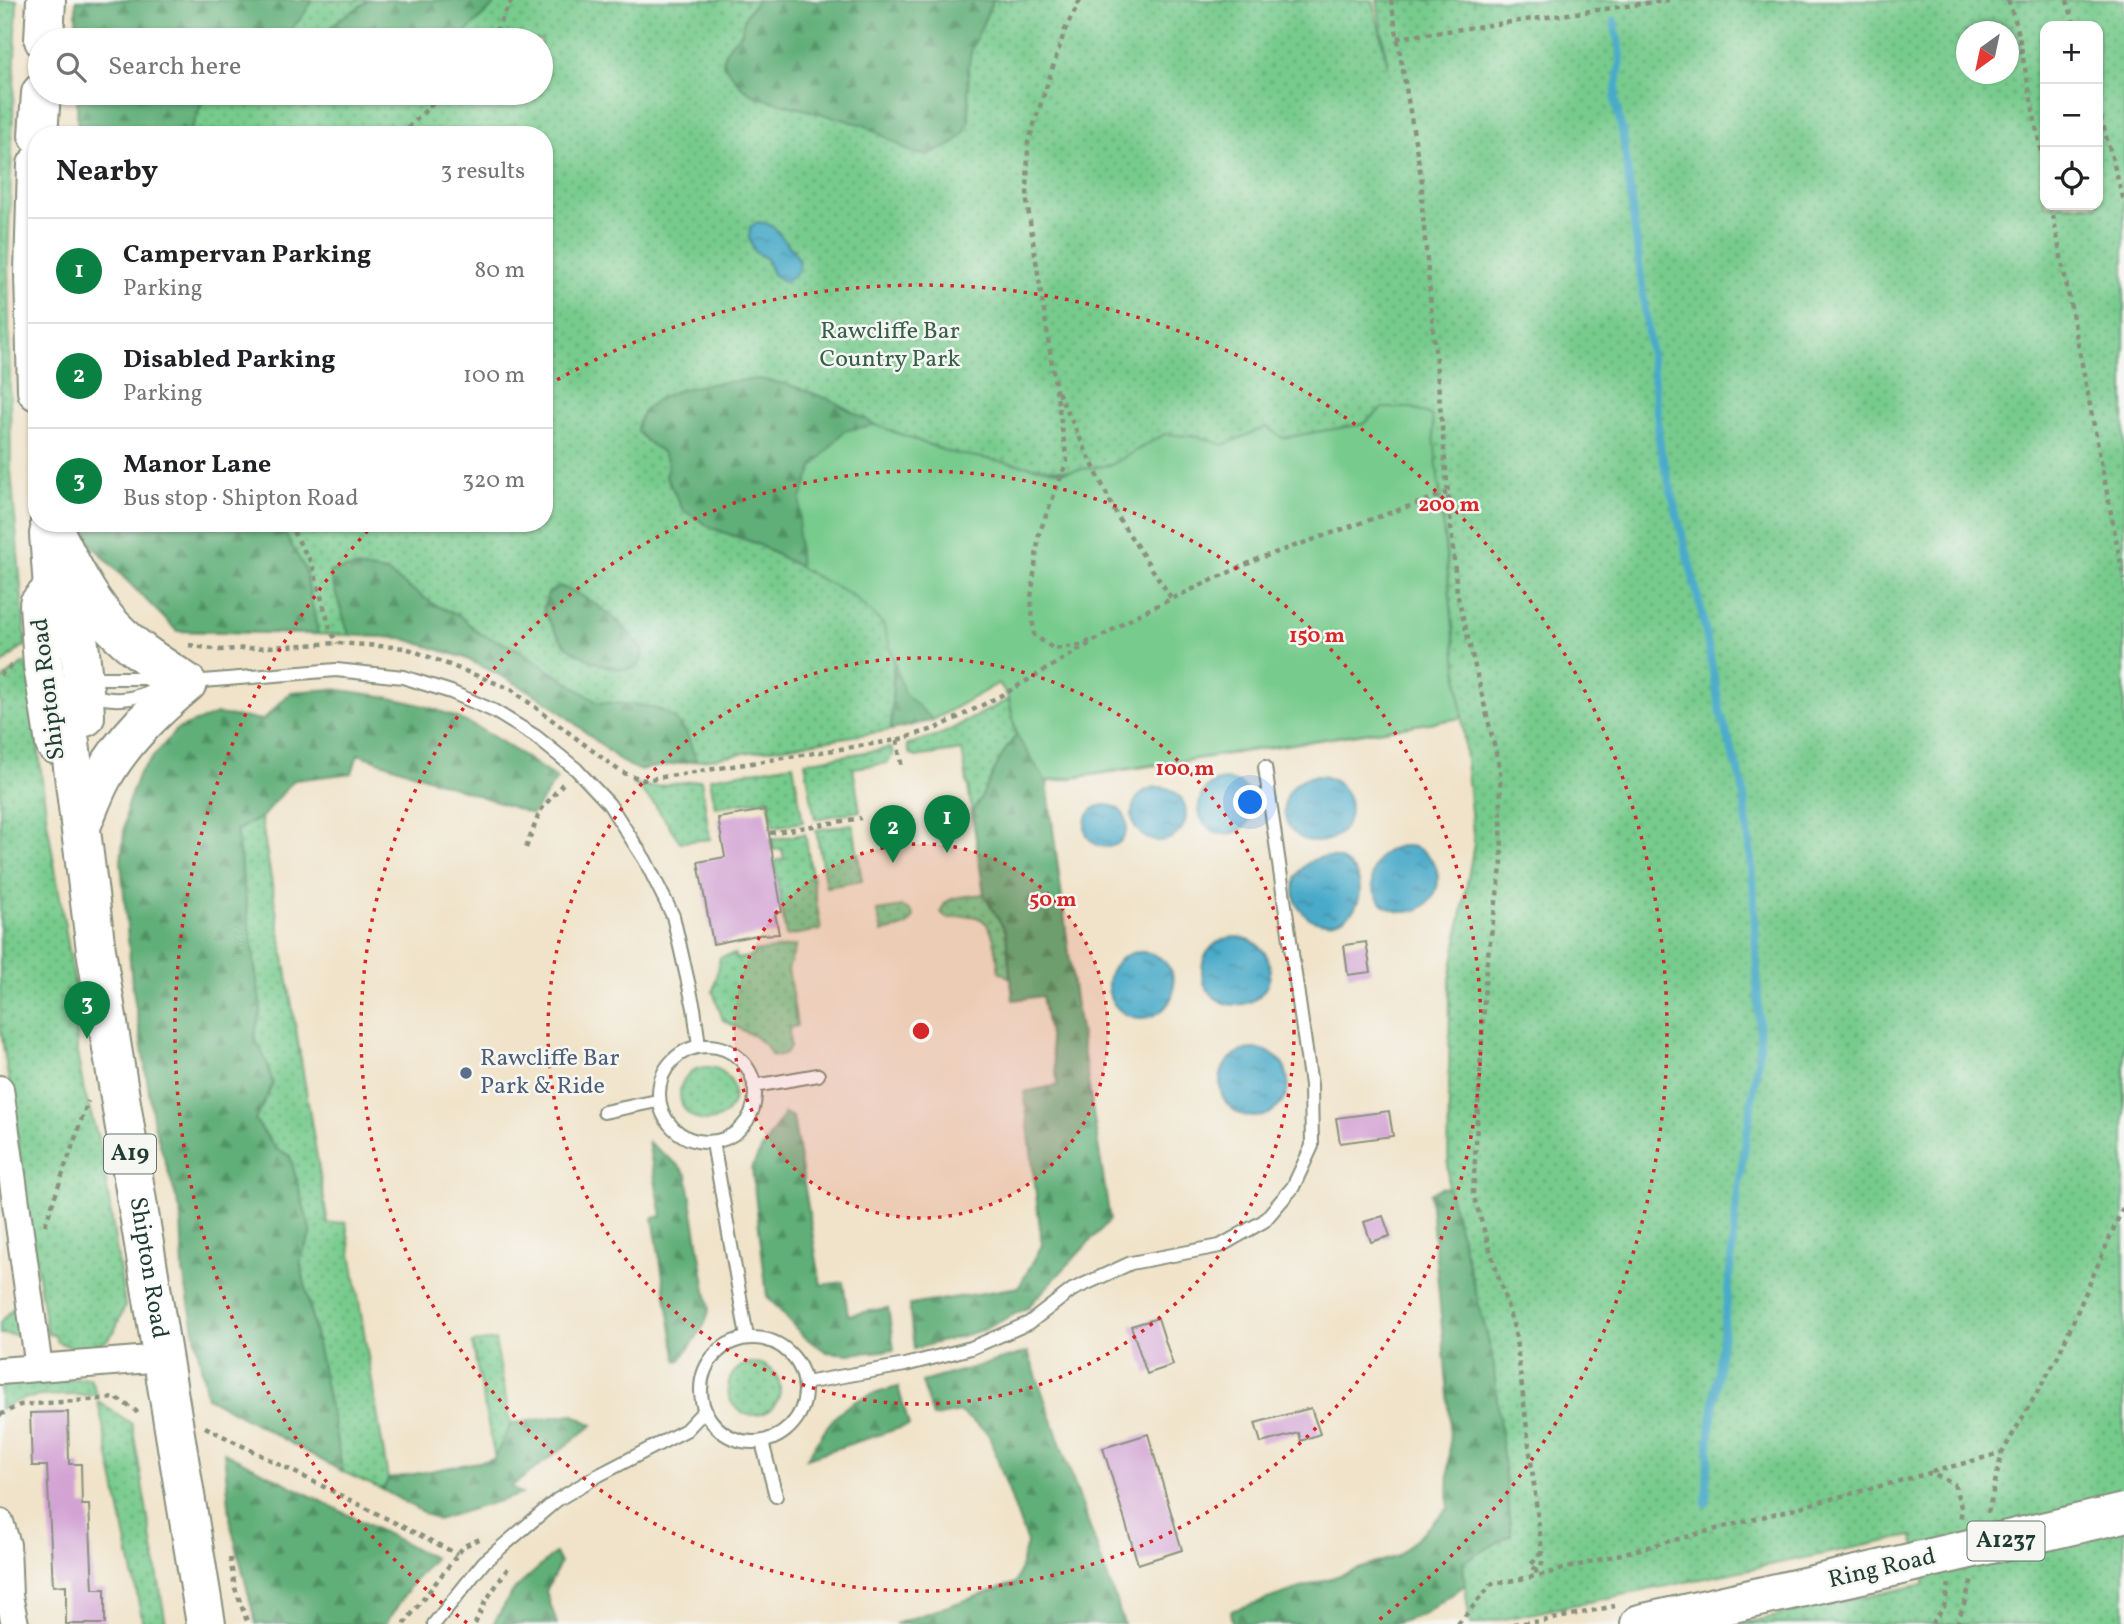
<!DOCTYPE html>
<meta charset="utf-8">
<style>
:root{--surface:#fff;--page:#f6f6f6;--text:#202124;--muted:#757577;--line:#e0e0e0;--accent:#0b8043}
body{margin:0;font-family:Vollkorn,serif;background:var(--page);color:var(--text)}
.controls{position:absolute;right:21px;top:21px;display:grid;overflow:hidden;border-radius:14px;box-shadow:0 2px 5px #0004}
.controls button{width:63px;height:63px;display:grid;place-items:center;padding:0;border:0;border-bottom:2px solid var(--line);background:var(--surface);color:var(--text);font:35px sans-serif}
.compass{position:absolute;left:1956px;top:21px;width:63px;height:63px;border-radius:50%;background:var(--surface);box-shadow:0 2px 5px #0004;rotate:213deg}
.you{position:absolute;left:1251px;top:803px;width:24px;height:24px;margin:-18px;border:5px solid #fff;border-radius:50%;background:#1a73e8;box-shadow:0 0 0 10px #1a73e833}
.badge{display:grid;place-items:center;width:46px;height:46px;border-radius:50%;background:var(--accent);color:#fff;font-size:23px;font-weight:700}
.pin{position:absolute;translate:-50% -58px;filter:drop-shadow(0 2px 4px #0008)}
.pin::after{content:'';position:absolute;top:37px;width:24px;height:21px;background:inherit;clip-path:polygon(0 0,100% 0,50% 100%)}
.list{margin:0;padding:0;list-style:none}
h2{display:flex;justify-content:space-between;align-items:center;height:91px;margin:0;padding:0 28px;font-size:30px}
h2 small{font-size:23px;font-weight:400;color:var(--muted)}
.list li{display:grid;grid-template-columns:46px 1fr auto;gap:21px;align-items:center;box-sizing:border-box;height:105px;padding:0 28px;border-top:2px solid var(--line)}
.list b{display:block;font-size:26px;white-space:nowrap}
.list p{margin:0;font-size:23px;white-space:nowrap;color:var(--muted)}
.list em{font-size:23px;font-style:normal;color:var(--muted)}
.icon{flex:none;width:38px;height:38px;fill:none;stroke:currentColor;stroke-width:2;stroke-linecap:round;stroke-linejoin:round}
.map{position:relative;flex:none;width:2124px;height:1624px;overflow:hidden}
.search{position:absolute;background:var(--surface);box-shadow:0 2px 5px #0004;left:28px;top:28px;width:525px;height:77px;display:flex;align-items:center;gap:18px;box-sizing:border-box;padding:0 24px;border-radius:38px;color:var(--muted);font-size:26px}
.panel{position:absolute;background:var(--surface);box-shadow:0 2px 5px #0004;left:28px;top:126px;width:525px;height:406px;border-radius:28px}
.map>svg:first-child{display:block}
</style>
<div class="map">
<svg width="2124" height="1624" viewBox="0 0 2124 1624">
<defs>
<pattern id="grass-dots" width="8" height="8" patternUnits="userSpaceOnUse" patternTransform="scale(1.75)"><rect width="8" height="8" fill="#77cb8d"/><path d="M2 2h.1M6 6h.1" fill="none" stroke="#61a674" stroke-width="1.8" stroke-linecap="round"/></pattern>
<pattern id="forest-firs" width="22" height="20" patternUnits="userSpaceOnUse" patternTransform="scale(1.75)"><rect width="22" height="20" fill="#61af78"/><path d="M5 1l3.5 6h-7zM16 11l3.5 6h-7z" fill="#4f9063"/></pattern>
<pattern id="water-ripples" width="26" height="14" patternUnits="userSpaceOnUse" patternTransform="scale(1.75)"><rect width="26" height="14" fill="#4aaac9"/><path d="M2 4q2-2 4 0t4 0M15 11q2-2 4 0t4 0" fill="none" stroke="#3d8ca4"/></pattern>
</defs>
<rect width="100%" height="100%" fill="#f6f6f2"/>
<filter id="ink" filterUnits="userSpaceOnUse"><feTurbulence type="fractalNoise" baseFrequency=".0143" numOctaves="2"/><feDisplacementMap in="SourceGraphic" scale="14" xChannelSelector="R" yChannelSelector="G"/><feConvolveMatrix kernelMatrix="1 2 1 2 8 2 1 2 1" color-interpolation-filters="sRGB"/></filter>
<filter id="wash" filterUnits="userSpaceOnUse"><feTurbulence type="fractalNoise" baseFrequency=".00686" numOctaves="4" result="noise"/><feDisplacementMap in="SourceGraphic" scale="28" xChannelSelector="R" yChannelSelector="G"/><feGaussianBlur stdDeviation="1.57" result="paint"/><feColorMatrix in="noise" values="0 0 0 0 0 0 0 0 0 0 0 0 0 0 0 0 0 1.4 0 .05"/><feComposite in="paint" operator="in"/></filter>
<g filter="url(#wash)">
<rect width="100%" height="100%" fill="#f0e3c9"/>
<g fill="url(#grass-dots)" stroke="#4b8460" stroke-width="2" fill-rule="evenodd">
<path d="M 0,0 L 17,0 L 8,262 L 11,471 L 26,646 L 22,647 L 0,666 Z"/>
<path d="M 76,0 L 1373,0 L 1388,68 L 1377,0 L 2124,0 L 2124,1624 L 1740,1624 L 1925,1584 L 1912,1536 L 1480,1624 L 1470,1624 L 1462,1562 L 1493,1359 L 1448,1187 L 1450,979 L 1474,844 L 1440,489 L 1149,597 L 933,720 L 891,730 L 638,770 L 622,762 L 550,703 L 506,678 L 463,657 L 402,638 L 349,635 L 177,631 L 86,539 L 86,523 L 544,523 L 544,135 L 78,135 L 77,93 L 541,93 L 541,40 L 77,40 ZM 2045,26 L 2098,26 L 2098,205 L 2045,205 ZM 1966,32 L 2008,32 L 2008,74 L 1966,74 Z"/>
<path d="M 24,663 L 28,663 L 47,821 L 77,997 L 77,1053 L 84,1091 L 101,1148 L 125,1306 L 114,1332 L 106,1341 L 84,1349 L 73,1348 L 58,1342 L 54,1335 L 47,1334 L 0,1024 L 0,681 Z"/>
<path d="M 1009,699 L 1017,736 C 996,758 991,787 972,812 L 962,750 L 916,757 L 909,753 L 907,745 L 944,733 Z"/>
<path d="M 891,748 L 893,755 L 887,763 L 853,768 L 860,811 L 815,819 L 805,762 Z"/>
<path d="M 793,764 L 803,822 L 774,827 L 768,799 L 715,807 L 710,778 Z"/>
<path d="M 701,780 L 710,839 L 680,842 L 655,805 L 634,784 L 651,787 Z"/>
<path d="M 261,818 L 328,1224 L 346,1222 L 388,1479 L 383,1490 L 343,1472 L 300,1260 L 311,1233 L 276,1149 L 255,1120 L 266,1060 L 253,1037 L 261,1010 L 236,830 Z"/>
<path d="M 853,824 L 862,881 L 826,887 L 816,830 Z"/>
<path d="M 805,834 L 821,930 L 786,936 L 774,861 L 784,859 L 782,849 L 772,850 L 770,840 Z"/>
<path d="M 984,894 L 1006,932 L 1010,978 L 999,971 C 996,952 996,916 969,916 C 961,916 954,919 946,918 L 941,912 C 944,894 968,897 984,894 Z"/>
<path d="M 903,907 L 909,910 L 914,916 C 909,930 894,929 882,932 L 877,911 Z"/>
<path d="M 796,946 L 788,969 L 797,1026 L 789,1028 L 790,1048 C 785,1055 781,1057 772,1056 L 767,1047 L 754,1036 L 723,1020 L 713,992 L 720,957 L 735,954 L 736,959 L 753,956 L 753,952 Z"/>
<circle cx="707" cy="1094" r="27"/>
<path d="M 15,1306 L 18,1329 L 17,1335 L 0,1334 L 0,1323 Z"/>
<path d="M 495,1340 L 511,1424 L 495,1459 L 472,1343 Z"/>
<circle cx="754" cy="1389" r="26"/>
<path d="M 90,1378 L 97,1395 C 64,1396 29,1391 0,1409 L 0,1387 L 4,1384 Z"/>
<path d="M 98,1401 L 132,1424 L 166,1624 L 143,1624 Z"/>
</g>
<g fill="url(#forest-firs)" stroke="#407656" stroke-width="2">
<path d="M 76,0 L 313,0 L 302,17 L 282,40 L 77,40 Z"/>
<path d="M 368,0 L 499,0 L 458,40 L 326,40 C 331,17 353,14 368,0 Z"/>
<path d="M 758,0 L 993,0 L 972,48 L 968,67 L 969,122 L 964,133 L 952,145 L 927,155 L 915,154 L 864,125 L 757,97 L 742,87 L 723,64 C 724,49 732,42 742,32 C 742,17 749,10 758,0 Z"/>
<path d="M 77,93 L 206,93 L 189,135 L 78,135 Z"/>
<path d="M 760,379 L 790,385 L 831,400 L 876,425 L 948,452 L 1007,464 L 1070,471 L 1111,465 L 1165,434 L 1199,437 L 1223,445 L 1267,427 L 1282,438 L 1363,424 L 1383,408 L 1412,408 L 1432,416 L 1149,597 L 933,720 L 891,730 L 894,649 L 883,624 L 852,595 L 755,543 L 714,529 L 683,510 L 666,476 L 668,462 L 662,452 L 645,440 L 637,431 C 639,384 724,382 760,379 Z"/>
<path d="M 1441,504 L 1462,718 L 1047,782 L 1074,992 L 1110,1220 L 1027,1308 L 983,1330 L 914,1349 L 909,1305 L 1019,1287 L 1042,1245 L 1024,1092 L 1058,1085 L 1042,996 L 1013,1000 L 1006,932 L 984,894 L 972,812 C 990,788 996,758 1016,736 L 1009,699 Z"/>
<path d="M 86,523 L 279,523 L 305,569 L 318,634 L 177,631 L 86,539 Z"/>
<path d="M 356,567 L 386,572 L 435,605 L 459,615 L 479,633 L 519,650 L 597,702 L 640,705 L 661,710 L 674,718 L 686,732 L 696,760 L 638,770 L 622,762 L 550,703 L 506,678 L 463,657 L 402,638 L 349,635 L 329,572 Z"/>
<path d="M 559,586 C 592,597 621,621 642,649 C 642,653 643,657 642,660 C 632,683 579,657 567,646 C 555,634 549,623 543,608 L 548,594 Z"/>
<path d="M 333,689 C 371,694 409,699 445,713 C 485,728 522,755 557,779 L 532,814 L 358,754 L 352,773 L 294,780 L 261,818 L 236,830 L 261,1010 L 254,1037 L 266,1060 L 273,1084 L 255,1120 L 276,1149 L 290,1156 L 311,1233 L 300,1260 L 343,1472 L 207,1397 L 183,1272 L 181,1213 L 154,1125 L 132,983 L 121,861 L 127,805 L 139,773 L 177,729 L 217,714 L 263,720 L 291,692 Z"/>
<path d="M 784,1113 L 793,1117 L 821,1285 L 843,1282 L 848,1315 L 888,1308 L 894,1350 L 848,1354 L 827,1352 L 803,1336 L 767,1296 L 752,1168 C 760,1148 774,1132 784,1113 Z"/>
<path d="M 648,1142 L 678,1165 L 687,1175 L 709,1309 C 706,1330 691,1342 681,1360 L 677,1361 L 653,1218 L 662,1216 Z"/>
<path d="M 1448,1187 L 1493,1359 L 1511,1535 L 1463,1562 L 1465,1585 L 1424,1614 L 1394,1624 L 1233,1624 L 1231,1611 L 1398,1556 L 1448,1508 L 1450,1418 L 1430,1194 L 1440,1188 Z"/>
<path d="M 1028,1352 L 1124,1624 L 895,1624 L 1016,1583 L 1027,1543 L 988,1433 L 960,1412 L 933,1417 L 922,1382 Z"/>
<path d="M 898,1387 L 909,1425 L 807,1458 C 836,1410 843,1401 898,1387 Z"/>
<path d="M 572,1414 L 593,1425 L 511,1487 L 522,1494 L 437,1520 L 383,1490 L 388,1479 L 494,1459 L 511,1424 Z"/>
<path d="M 224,1452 L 434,1558 L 412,1583 L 386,1624 L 256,1624 L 231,1525 Z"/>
<path d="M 555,1553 L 560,1563 L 546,1591 L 557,1624 L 493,1624 L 513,1591 Z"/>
</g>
<path fill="#77cb8d" stroke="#4b8460" stroke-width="2" d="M 1383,408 L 1412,408 L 1432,416 L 1462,718 L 1046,781 L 1017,736 L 1009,699 L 999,683 L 933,720 L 904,693 L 883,624 L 852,595 L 800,568 L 798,533 L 801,499 L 813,467 L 844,431 L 875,425 L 948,452 L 1063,472 L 1111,465 L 1165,434 L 1199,437 L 1223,445 L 1267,427 L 1282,438 L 1363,424 Z"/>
<g fill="url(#water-ripples)" stroke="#34747e" stroke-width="2">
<path d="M 758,222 C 774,224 775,229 785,241 C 799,257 809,268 785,282 L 773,274 L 766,258 L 755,252 L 749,238 L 750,227 Z"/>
<circle cx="1317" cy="809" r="33"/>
<circle cx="1226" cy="807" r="27"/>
<circle cx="1159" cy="814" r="27"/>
<circle cx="1106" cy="826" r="21"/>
<circle cx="1405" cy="879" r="33"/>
<circle cx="1327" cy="890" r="33"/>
<circle cx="1236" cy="971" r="34"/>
<circle cx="1141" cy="985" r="33"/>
<circle cx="1254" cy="1083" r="34"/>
</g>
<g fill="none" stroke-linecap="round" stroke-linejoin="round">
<path stroke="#4aaac9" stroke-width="8" d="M 1614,21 L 1621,56 L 1615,99 L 1623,136 L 1655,388 L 1660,447 L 1702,613 L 1721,715 L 1743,787 L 1753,876 L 1760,1047 L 1738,1192 L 1727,1302 L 1710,1432 L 1706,1503"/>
</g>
<g id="blocks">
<g fill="#d3a3d4">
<path d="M 765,810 L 782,912 L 775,913 L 779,934 L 757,935 L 713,944 L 698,862 L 725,857 L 718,818 Z"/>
<path d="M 1366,942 L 1371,972 L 1348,975 L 1344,945 Z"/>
<path d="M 1389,1111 L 1393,1136 L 1340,1143 L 1336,1118 Z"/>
<path d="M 1383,1216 L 1390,1236 L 1371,1242 L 1364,1222 Z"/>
<path d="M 1158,1318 L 1173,1365 L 1147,1374 L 1131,1326 Z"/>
<path d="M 1311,1408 L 1320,1434 L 1301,1441 L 1299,1433 L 1261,1443 L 1255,1423 Z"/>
<path d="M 68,1412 L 69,1464 L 81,1464 L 82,1505 L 89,1505 L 93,1589 L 105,1589 L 105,1624 L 66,1624 L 66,1585 L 53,1586 L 47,1466 L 32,1466 L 30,1413 Z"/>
<path d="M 1148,1434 L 1182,1550 L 1138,1564 L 1103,1448 Z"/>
</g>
</g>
</g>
<g filter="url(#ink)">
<use href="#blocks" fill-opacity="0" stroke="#88907e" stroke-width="2"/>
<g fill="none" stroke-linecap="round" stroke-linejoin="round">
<defs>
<g id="service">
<path d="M 191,682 L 336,670 L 403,677 L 451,692 L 494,711 L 535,736 L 576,769 L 609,804 L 645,860 L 673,916 L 694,1008 L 699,1046"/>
<path d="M 157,686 C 137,702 106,703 84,691 L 97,678 L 145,678 L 159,684"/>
<circle cx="707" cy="1094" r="48"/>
<path d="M 754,1086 L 818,1075"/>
<path d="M 604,1112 L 657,1101"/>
<path d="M 713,1143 L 747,1337"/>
<circle cx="753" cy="1390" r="52"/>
<path d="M 805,1383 L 905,1365 L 971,1348 L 1029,1323 L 1072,1290 L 1131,1263 L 1220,1246 L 1264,1221 L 1293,1187 L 1312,1146 L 1311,1085 L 1265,767"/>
<path d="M 762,1442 L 776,1496"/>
<path d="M 434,1624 L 484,1562 L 557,1500 L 599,1475 L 686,1430 L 705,1410"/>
</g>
<g id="minor">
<path d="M 0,1089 L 39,1368"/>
<path d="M 0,1371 L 163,1358"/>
<path d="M 0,1522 L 7,1545 L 9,1596 L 15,1624"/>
</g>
<g id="primary">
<path d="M 44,40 L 46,0"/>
<path d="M 38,135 L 41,93"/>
<path d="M 37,165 L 34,273 L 37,391"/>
<path d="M 50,523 C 67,555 82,590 105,618 C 127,645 158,664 187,683 C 155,710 124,739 103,776 C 94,792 88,810 81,826"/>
<path d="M 49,534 L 53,588 C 58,593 66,598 69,603 C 80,624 84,692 85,717"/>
<path d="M 53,588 L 39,604 L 43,665 L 55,744"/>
<path id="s1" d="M 84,691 L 70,707 L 69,735 L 96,950 L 206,1624"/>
</g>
<path id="trunk" d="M 1640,1624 L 1888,1568"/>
</defs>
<use href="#service" stroke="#88907e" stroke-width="16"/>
<use href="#minor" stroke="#88907e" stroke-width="30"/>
<use href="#primary" stroke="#88907e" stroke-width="42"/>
<use href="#trunk" stroke="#88907e" stroke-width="42"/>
<g stroke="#88907e" stroke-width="4.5" stroke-dasharray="5 5" stroke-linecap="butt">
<path d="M 1080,0 L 1065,30 L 1028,143 L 1027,202 L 1067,461 L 1039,534 L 1031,598 L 1034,635 L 1054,649 L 1080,645 L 1091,640"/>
<path d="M 1391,0 L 1422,182 L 1422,206 L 1457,593 L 1500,769 L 1502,862 L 1486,968 L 1473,1194 L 1515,1331 L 1542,1551 L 1542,1564 L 1536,1570 L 1537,1576 L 1930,1473 L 1954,1484 L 1962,1510 L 1960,1520"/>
<path d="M 2008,0 L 2017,26 L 2045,173"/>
<path d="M 2067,0 L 2075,26"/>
<path d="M 1397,38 L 1669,0"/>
<path d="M 491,40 L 512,0"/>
<path d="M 2098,107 L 2124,201"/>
<path d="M 401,135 L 443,93"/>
<path d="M 2051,205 L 2124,580"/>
<path d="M 1058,392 L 1117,516 L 1172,599"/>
<path d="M 288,523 L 312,564 L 331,632 L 338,643"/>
<path d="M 189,645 L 219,650 L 338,643 L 406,648 L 511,689 L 621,772 L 644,780 L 897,740 L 937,728 L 1006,693 L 1141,613 L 1260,558 L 1447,493"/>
<path d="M 0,675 L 13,665"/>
<path d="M 897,740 L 902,769"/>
<path d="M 770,833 L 861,818"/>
<path d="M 526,848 L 540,811 L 565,781"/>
<path d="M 45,1225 L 88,1101"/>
<path d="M 0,1415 L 20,1405 L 116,1398 L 136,1411 L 139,1417"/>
<path d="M 205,1427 L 457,1554"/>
<path d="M 1932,1472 L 2001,1453"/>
<path d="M 1988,1513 L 2002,1453 L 2058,1356 L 2124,1205"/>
<path d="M 230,1558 L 235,1588 L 248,1624"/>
<path d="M 1536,1570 L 1530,1566 L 1542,1551"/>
<path d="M 404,1624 L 464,1546 L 482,1538"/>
<path d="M 475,1624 L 485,1602 L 510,1565"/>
<path d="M 1458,1624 L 1492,1584 L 1537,1576"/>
<path d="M 1513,1624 L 1543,1621 L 1615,1606"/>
<path d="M 1932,1624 L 1944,1607 L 1949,1584"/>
<path d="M 1957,1624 L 1972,1580"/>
</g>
<use href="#service" stroke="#fff" stroke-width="12"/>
<use href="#minor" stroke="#fff" stroke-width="26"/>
<use href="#primary" stroke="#fff" stroke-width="38"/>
<use href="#trunk" stroke="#fff" stroke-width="38"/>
<defs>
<path id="trunk-bridge" d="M 1888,1568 L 2124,1513"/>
</defs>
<use href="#trunk-bridge" stroke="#88907e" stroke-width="42" stroke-linecap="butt"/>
<use href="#trunk-bridge" stroke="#fff" stroke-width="38"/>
</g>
</g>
<circle cx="921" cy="1031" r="187" fill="#d62828" fill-opacity=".12"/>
<g fill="none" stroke="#d62828" stroke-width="3.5" stroke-dasharray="3.5 7">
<circle cx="921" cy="1031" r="187"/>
<circle cx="921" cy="1031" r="373"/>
<circle cx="921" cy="1031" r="560"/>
<path d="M467 1623A746 746 0 0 1 371 527M548 385A746 746 0 0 1 1375 1623"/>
</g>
<circle fill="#5c6f8a" stroke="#f6f6f2" stroke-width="2.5" cx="466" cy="1073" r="7"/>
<g text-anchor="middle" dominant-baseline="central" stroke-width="5" stroke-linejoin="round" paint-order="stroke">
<g fill="#f6f6f2" stroke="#60746d" stroke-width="2">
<rect x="104" y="1134.5" width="52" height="39" rx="5"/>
<rect x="1967.5" y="1521.5" width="77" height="39" rx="5"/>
</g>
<g font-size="23" font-weight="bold" fill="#1f3d34">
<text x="130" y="1154">A19</text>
<text x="2006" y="1541">A1237</text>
</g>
<g font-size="24" fill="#35604a" stroke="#f6f6f2">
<text x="890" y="332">Rawcliffe Bar<tspan x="890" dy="28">Country Park</tspan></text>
</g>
<g font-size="24" fill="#1f3d34" stroke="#f6f6f2">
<text transform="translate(49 689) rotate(-97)">Shipton Road</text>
<text stroke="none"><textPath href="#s1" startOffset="588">Shipton Road</textPath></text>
<text transform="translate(1882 1569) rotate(-13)">Ring Road</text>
</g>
<g font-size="24" fill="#4e5e75" stroke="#f6f6f2" text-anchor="start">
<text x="480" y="1059">Rawcliffe Bar<tspan x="480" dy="28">Park &amp; Ride</tspan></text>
</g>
</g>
<circle cx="921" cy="1031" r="10" fill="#d62828" stroke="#f6f6f2" stroke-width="3.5"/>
<g font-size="21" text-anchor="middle" font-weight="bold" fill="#d62828" stroke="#f6f6f2" stroke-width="5" stroke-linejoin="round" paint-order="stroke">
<text x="1449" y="511">200 m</text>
<text x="1317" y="642">150 m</text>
<text x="1185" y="775">100 m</text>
<text x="1053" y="906">50 m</text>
</g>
</svg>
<div class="controls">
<button>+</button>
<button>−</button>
<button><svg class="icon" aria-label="locate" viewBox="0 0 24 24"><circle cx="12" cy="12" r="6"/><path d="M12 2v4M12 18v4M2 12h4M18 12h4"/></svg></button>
</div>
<svg class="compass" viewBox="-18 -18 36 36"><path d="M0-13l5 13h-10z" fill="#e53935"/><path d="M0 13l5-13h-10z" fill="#757577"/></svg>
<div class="you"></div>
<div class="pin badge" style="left:947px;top:853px">1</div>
<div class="pin badge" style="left:893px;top:863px">2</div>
<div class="pin badge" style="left:87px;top:1039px">3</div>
<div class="search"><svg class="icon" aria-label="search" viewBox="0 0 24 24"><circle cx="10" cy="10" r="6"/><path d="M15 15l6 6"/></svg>Search here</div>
<section class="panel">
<h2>Nearby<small>3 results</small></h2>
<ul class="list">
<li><span class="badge">1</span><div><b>Campervan Parking</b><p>Parking</p></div><em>80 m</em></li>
<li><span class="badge">2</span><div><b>Disabled Parking</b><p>Parking</p></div><em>100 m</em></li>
<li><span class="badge">3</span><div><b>Manor Lane</b><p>Bus stop · Shipton Road</p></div><em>320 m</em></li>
</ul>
</section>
</div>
